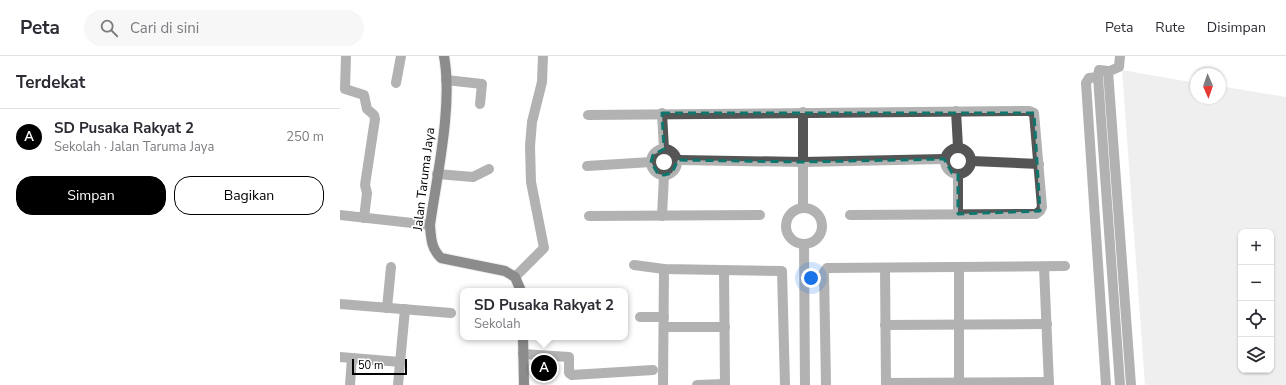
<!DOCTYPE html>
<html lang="id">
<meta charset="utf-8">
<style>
:root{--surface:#fff;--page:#f7f7f7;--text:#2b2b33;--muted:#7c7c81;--line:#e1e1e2;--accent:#000}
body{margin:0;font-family:"Nunito Sans",sans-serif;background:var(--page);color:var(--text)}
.controls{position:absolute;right:12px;bottom:12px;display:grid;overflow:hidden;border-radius:8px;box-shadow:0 1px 3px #0004}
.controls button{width:36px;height:36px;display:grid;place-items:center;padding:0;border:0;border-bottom:1px solid var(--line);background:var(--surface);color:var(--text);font:20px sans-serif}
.compass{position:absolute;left:850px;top:12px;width:36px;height:36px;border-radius:50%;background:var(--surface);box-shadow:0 1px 3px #0004;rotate:178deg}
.scale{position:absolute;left:12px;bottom:10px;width:55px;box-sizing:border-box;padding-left:4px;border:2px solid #000;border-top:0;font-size:11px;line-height:14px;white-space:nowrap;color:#000;-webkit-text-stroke:3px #fff;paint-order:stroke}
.you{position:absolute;left:471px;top:222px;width:14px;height:14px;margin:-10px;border:3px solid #fff;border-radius:50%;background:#1a73e8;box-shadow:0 0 0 6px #1a73e833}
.badge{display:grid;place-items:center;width:26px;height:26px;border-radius:50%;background:var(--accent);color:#fff;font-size:13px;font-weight:700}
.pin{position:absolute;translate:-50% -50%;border:2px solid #fff;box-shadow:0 1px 4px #0006}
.popup{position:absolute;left:120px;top:232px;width:168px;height:52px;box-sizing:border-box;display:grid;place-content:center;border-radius:8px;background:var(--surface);filter:drop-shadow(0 1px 3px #0005);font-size:13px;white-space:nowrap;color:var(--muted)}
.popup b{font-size:15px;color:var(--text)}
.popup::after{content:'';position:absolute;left:50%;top:100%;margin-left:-8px;border:8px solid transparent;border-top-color:var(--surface)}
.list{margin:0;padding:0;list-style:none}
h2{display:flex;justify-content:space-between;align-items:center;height:52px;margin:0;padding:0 16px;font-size:17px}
h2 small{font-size:13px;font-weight:400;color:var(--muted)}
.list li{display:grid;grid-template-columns:26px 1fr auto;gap:12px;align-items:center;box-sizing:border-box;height:56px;padding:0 16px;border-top:1px solid var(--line)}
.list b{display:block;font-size:15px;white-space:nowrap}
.list p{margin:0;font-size:13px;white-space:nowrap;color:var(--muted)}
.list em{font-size:13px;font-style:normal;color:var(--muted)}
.actions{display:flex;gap:8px;padding:12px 16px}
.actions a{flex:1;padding:9px 0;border:1px solid var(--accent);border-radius:16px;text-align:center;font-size:14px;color:var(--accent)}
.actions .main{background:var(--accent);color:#fff}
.icon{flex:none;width:22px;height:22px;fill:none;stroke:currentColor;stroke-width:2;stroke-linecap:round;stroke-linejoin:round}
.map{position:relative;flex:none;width:946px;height:329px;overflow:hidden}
header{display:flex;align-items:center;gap:24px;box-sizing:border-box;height:56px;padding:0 20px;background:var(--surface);border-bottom:1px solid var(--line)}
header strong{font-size:19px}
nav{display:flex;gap:22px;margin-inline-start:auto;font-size:14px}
.search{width:280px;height:36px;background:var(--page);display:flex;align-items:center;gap:10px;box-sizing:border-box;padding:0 14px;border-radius:22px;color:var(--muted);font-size:15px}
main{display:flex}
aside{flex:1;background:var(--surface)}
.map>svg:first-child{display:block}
</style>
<header>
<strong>Peta</strong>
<div class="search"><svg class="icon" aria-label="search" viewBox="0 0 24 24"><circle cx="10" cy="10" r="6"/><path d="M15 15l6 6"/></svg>Cari di sini</div>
<nav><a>Peta</a><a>Rute</a><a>Disimpan</a></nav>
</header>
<main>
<aside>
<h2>Terdekat<small></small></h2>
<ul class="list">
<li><span class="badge">A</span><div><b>SD Pusaka Rakyat 2</b><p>Sekolah · Jalan Taruma Jaya</p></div><em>250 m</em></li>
</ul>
<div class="actions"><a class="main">Simpan</a><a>Bagikan</a></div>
</aside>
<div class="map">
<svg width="946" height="329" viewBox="0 0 946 329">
<rect width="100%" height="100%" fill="#fff"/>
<path fill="#dcdcdc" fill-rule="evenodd" d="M 782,14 L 856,27 L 856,42 L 880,42 L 880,30 L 946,41 L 946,329 L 805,329 ZM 901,176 L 931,176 L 931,314 L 901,314 Z"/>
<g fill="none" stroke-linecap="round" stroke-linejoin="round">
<defs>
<g id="major">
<path d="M 104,0 C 113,49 97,119 90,169 C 91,182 91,192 101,202 L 165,215 L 175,221 L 181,235"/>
<path d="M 183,281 L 184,329"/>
</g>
</defs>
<use href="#major" stroke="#dbdbdb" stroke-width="12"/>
<g stroke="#555" stroke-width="10">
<path d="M 6,0 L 5,33 L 24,39 L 27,53 L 34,59 L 35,63 L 25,129 L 27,137 L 24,162"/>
<path d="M 772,14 L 779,11 L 780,0"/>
<path d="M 758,21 L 749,22 L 746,27 L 766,329"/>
<path d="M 106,24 L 142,28 L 140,48"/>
<path d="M 56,27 L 61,0"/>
<path d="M 616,55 L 618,91"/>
<path d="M 322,57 L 324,93"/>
<path d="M 248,59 L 689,55 L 694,57 L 702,151 L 700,155 L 696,158 L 510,159"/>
<circle cx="618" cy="105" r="13"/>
<circle cx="324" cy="106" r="13"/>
<path d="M 338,104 L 463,106 L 604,103"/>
<path d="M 632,105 L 699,108"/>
<path d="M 247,110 L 311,106"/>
<path d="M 97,118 L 133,121 L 149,113"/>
<path d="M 463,152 L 463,56"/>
<circle cx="464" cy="170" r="18"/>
<path d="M 618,158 L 618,118"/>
<path d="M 0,159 L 90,169"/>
<path d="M 249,160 L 420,159"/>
<path d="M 322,160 L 324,119"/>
<path d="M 464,188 L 465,329"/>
<path d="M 294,209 L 324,213 L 442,215 L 445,329"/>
<path d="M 619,211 L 619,329"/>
<path d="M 704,211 L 709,329"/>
<path d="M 545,212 L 546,329"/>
<path d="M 384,215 L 385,329"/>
<path d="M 175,221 L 204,192 L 191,126 L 190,90 L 192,66 L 202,26 L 203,0"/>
<path d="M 0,248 L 111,257"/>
<path d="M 47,252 L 51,211"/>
<path d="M 300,261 L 324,261"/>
<path d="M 545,269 L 707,268"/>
<path d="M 324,271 L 385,271"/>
<path d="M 183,298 L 229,301 L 229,317 L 232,319 L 313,314"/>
<path d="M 0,301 L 60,306"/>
<path d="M 546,327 L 709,326"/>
<path d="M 10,329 L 12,302"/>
<path d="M 58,329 L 65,253"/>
<path d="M 323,329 L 324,213"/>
<path d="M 357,329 L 385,328"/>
<path d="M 486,329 L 484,216 L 487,212 L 725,210"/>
<path d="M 780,329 L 758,21 L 759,14 L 768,15 L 791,329"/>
</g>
<use href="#major" stroke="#000" stroke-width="10"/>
</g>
<path d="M0 0H946V329H0ZM 322,57 L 694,57 L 700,155 L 618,158 L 618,118 L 612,117 L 604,103 L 463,106 L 338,104 L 332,117 L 324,119 L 318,118 L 311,106 L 313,99 L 324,93 Z" fill="#fff" fill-opacity=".55" fill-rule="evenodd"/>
<path fill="none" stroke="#0f766e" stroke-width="3" stroke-dasharray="8 5" stroke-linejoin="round" d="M 322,57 L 694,57 L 700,155 L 618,158 L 618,118 L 612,117 L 604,103 L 463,106 L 338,104 L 332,117 L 324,119 L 318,118 L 311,106 L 313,99 L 324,93 Z"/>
<g text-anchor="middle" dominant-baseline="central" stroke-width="3.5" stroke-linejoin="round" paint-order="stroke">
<g font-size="13" fill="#000" stroke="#fff">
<text transform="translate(84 123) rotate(-83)">Jalan Taruma Jaya</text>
</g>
</g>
</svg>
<div class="controls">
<button>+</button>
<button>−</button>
<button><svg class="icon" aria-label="locate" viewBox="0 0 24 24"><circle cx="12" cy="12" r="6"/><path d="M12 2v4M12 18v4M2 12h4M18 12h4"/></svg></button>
<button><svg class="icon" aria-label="layers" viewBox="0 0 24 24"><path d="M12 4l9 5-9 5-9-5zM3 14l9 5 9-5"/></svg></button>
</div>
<svg class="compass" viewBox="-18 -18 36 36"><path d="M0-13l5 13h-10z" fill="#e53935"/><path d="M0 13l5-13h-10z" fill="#7c7c81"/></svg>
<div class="scale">50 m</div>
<div class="you"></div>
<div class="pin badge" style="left:204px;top:312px">A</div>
<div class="popup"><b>SD Pusaka Rakyat 2</b>Sekolah</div>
</div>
</main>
